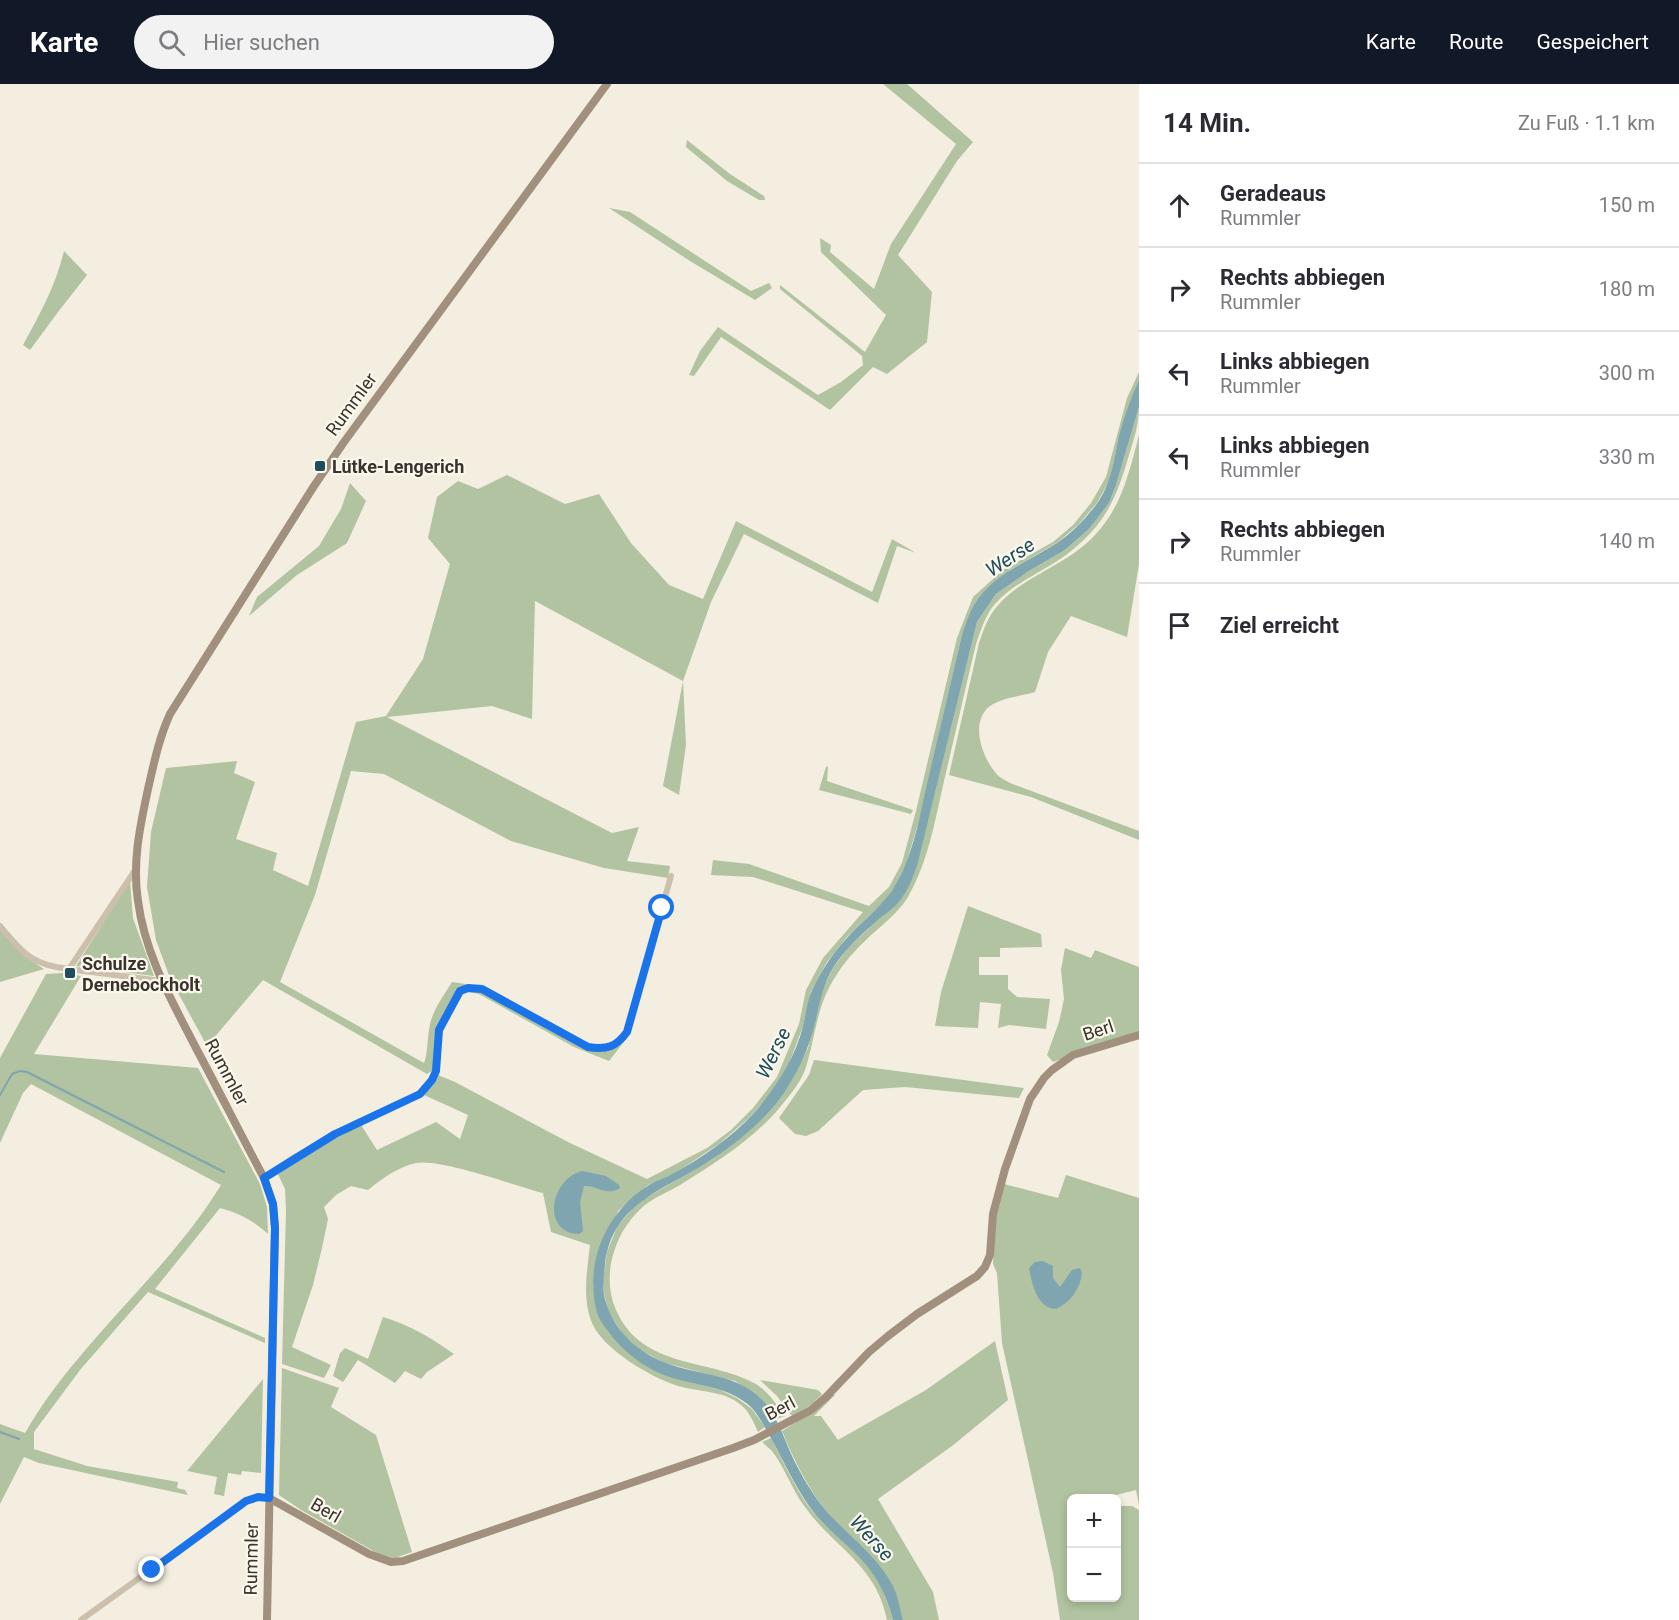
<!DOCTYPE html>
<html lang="de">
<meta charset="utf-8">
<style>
:root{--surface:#fff;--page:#f2f2f3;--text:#2b2b33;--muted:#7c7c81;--line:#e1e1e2;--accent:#111827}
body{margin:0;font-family:Roboto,sans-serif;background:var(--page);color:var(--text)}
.controls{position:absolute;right:18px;bottom:18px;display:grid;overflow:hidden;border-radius:9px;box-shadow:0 3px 9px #0003}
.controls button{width:54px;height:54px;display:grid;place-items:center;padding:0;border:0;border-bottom:2px solid var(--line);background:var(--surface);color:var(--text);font:30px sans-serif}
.stop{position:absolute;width:18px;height:18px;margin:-14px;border:4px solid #1a73e8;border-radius:50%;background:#fff}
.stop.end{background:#1a73e8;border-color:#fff;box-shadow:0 2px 6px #0008}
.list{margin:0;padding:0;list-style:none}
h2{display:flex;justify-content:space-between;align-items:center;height:78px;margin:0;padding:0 24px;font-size:26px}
h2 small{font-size:20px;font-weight:400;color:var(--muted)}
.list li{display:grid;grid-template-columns:39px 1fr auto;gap:18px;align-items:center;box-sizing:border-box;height:84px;padding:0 24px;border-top:2px solid var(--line)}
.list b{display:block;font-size:22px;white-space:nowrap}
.list p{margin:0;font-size:20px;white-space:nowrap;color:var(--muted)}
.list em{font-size:20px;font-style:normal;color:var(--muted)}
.icon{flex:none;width:33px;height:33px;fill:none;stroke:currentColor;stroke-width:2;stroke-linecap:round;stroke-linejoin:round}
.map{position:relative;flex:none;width:1139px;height:1536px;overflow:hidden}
header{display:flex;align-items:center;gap:36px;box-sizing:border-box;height:84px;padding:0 30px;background:var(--accent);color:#fff}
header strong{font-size:28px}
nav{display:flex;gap:33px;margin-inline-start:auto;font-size:21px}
.search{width:420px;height:54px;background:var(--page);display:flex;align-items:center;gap:15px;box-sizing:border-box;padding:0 21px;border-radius:33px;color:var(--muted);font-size:22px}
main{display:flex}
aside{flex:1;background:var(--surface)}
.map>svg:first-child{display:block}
</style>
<header>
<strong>Karte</strong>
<div class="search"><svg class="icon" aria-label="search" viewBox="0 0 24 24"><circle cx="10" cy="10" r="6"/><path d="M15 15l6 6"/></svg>Hier suchen</div>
<nav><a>Karte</a><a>Route</a><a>Gespeichert</a></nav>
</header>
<main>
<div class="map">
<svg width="1139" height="1536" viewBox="0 0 1139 1536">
<rect width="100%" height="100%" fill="#f3eee0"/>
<g fill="#b1c3a0">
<path d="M 883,0 L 907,0 L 973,58 L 957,77 L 898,171 L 932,208 L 927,258 L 887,290 L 873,283 L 830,326 L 721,253 L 694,292 L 689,291 L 700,267 L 718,243 L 818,311 L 841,298 L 863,281 L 862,272 L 780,205 L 780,201 L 865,268 L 886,231 L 821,168 L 820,154 L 831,161 L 830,168 L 874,205 L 891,160 L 956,60 Z"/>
<path d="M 687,56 L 730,90 L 764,112 L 765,116 L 759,116 L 727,97 L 686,63 Z"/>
<path d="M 609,124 L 630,128 L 751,207 L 769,199 L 772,204 L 755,216 L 690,177 Z"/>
<path d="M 64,167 L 87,191 L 58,228 L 30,266 L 23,261 C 40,230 56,201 64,167 Z"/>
<path d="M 1139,288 L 1139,296 L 1120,350 L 1110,395 L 1097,419 L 1078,441 L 1058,458 L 1010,486 L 961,555 L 921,729 L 907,777 L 897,799 L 884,818 L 847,853 L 827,878 L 811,907 L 803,942 L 787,985 L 767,1014 L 750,1033 L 719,1060 L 675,1089 L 648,1101 L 618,1127 L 593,1201 L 598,1231 L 607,1246 L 617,1258 L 659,1289 L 720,1306 L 737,1314 L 752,1325 L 765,1343 L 758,1348 C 754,1339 749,1327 741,1321 C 724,1306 696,1308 675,1301 C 649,1292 603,1265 592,1239 C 582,1214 587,1187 590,1161 L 551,1148 L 543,1109 C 516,1102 440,1074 416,1079 C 398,1083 383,1094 368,1106 L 351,1102 L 336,1111 L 324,1123 L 328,1135 L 322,1164 L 313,1201 L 292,1263 L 331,1281 L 324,1294 L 282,1280 L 286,1127 L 285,1105 L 278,1090 L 319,1062 L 361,1041 L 377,1066 L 436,1038 L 460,1055 L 468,1031 L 424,1011 L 438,991 L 455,998 L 568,1058 L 647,1095 L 707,1064 L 731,1046 L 753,1024 L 777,993 L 799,940 L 806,906 L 823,874 L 863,828 L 753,793 L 711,791 L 713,776 L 749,780 L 869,822 L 889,803 L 902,779 L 916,727 L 957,554 L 973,513 L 1003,486 L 1053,458 L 1073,441 L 1091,419 L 1106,393 L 1127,314 Z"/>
<path d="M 1139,323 C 1139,340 1134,355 1129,371 C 1117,413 1106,439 1071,467 C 1048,486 1017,496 996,519 C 986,529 981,546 976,560 C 965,606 955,651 944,697 C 935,737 928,778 908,813 C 897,831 880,842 866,856 C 851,870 838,886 829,904 C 816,928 814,960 805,986 C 800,1000 786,1016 776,1028 C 749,1058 714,1080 680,1101 C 668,1108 655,1113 645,1121 C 616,1145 600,1190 616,1226 C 642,1285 707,1274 754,1299 C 767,1306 777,1321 785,1332 L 777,1335 L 759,1313 L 735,1297 L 665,1279 L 640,1266 L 624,1252 L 608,1227 L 604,1208 L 603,1197 L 607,1168 L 617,1143 L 637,1119 L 713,1075 L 769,1028 L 790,999 L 808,964 L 822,907 L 833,884 L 848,864 L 904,811 L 929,732 L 977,538 L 996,510 L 1029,487 L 1065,466 L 1089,445 L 1109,419 L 1116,401 Z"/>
<path d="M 1139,351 L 1139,480 L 1127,553 L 1071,532 L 1048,568 L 1035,608 C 1021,612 1001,614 990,622 C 970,637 981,671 995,688 C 998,693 1005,696 1010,699 L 1139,747 L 1139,756 L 1031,713 L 949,691 L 979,559 C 983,548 986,538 992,529 C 1017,493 1066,483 1095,451 C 1122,422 1129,389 1139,351 Z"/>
<path d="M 507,391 L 565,420 L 599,410 L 631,459 L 669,501 L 703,515 L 736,437 L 872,508 L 892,455 L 916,469 L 897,462 L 878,519 L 744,450 L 711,518 L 683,597 L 686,661 L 679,711 L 663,702 L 683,597 L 535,517 L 532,635 L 492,622 L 387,633 L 612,749 L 639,743 L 627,777 L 670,782 L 668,794 L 604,784 L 511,757 L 384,690 L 351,687 L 315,811 L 280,898 L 424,979 C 428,968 427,957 429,946 C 431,928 443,913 452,898 L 466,900 L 454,910 L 436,948 L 433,986 L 427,990 L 263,896 L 207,962 L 170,894 L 156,856 L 147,803 L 151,748 L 166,684 L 237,677 L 234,689 L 255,698 L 236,755 L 277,769 L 273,786 L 308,802 L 356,638 L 386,632 L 423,575 L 450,480 L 428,454 L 437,413 L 458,397 L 478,405 Z"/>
<path d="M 350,399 L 366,417 L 347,459 L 297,491 L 249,532 L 257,513 L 319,462 L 341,425 Z"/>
<path d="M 828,682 L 827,697 L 913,726 L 911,730 L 819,706 L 826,683 Z"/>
<path d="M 130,797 L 133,834 L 154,892 L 76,882 Z"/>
<path d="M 968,822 L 1041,850 L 1042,863 L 1000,864 L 1000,873 L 979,873 L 979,891 L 1008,891 L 1008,905 L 1017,913 L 1050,915 L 1046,945 L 1009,941 L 998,944 L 1001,920 L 980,918 L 978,944 L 935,942 L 941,908 Z"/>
<path d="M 0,845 L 24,872 L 44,885 L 0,898 Z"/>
<path d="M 1065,864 L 1091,874 L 1095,866 L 1139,883 L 1139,948 L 1053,978 L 1047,971 L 1059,938 L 1064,915 L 1061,886 Z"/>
<path d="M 63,889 L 81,892 L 34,970 L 198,984 L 260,1100 L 267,1123 L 268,1150 C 254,1137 239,1129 220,1124 L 155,1205 L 265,1254 L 265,1259 L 148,1208 L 80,1286 L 34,1348 L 34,1365 L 87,1382 L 178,1398 L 177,1404 L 185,1406 L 188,1411 L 39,1379 L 24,1373 L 0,1420 L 0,1340 L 25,1349 C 78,1257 166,1191 221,1101 L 31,1000 L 23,1009 L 0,1059 L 0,974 L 46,890 Z"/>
<path d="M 473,906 L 481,907 L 591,966 L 623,959 L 609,977 L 574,963 L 479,910 L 469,908 Z"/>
<path d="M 814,976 L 1024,1004 L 1019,1014 L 905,1003 L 863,1006 L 818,1047 L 806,1052 L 795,1050 L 779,1034 L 809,991 Z"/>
<path d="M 1066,1091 L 1139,1114 L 1139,1421 L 1136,1406 L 1112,1412 L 1111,1414 L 1072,1414 L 1072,1514 L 1116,1514 L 1117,1422 L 1132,1422 L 1139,1426 L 1139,1536 L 1060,1536 L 1053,1489 L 1002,1259 L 997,1189 L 993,1180 L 997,1120 L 1004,1100 L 1058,1114 Z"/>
<path d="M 383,1233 C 410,1241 431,1254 454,1270 L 427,1288 L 421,1295 L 405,1287 L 395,1299 L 358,1276 L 343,1298 L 333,1292 L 340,1269 L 345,1264 L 368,1275 Z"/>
<path d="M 995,1257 L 1008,1316 L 952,1362 L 878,1415 L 933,1508 L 939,1536 L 903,1536 C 890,1478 862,1469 827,1428 C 807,1403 794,1376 782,1347 L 816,1326 L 833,1310 L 835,1311 L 814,1332 L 821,1332 L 838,1356 L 926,1306 Z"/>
<path d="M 282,1284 L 339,1304 L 331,1323 L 376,1351 L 412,1468 L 395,1474 L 384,1473 L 301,1426 L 279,1411 Z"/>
<path d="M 263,1295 L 261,1389 L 242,1387 L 241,1391 L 228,1389 L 224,1412 L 214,1410 L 217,1393 L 187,1387 Z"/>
<path d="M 760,1296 L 818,1306 L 822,1310 L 811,1321 L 792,1332 L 777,1312 Z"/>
<path d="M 771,1354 C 783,1377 794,1402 809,1423 C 823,1442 842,1455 859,1471 C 876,1488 887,1513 893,1536 L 887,1536 C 876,1480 835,1465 805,1423 C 792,1406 785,1384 772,1367 C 769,1364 765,1361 762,1358 Z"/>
</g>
<g fill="#7fa5b0">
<path d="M 1139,296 L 1139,323 L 1116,401 L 1109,419 L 1089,445 L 1065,466 L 1029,487 L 996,510 L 977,538 L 917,782 C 913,792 910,802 904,811 C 898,821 888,828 879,835 C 862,850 845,865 833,884 C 821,904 819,925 813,947 C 805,975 789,1006 769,1028 C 753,1045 733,1061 714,1074 C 669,1105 613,1116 605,1180 C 604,1192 602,1203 605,1215 C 613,1246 637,1268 666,1279 C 697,1291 731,1289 757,1311 C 779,1330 784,1358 797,1382 C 805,1398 816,1415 828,1429 C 850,1453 877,1472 893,1502 C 898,1513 900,1524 903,1536 L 893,1536 C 887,1512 875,1488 857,1471 C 841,1455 822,1441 809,1422 C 795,1402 784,1378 772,1356 C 766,1346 760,1333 752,1324 C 728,1300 688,1302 659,1289 C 642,1281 626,1269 614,1255 C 608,1247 600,1238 597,1229 C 584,1180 605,1130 646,1103 C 654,1097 665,1094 674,1089 C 702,1074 733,1052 754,1029 C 776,1003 795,975 803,942 C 806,930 807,917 812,906 C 821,887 833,869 847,854 C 864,835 885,821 897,798 C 914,768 920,730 928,696 C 939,649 950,602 961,555 C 965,542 969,529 976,518 C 995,489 1029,477 1057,459 C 1072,449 1085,435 1096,421 C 1111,401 1114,376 1119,352 C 1124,333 1131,314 1139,296 Z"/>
<path d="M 582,1087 L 606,1092 L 619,1101 L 620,1104 C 607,1113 597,1101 584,1102 L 580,1118 L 583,1147 L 579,1150 C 542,1149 549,1096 582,1087 Z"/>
<path d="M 1043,1177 L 1053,1182 L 1053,1194 L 1060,1203 L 1072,1186 L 1080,1184 L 1082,1189 C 1080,1205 1071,1218 1056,1225 C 1037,1224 1032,1200 1029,1184 L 1035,1178 Z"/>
</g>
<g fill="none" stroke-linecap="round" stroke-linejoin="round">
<g stroke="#7fa5b0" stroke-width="2">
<path d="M 0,1011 L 12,990 L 20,987 L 27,988 L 224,1088"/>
<path d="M 0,1348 L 19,1355"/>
</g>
<g stroke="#ccc0ac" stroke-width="6">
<path d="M 136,785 L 69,885 L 161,897"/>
<path d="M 0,842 C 23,869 31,881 69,885"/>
<path d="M 264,1094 L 293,1074 L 335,1050 L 420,1010 L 432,996 L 436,987 L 439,946 L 460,907 L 468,904 L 482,905 L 588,963 L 608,965 L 621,957 L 627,947 L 671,792"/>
<path d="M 81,1536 L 246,1417 L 258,1413 L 269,1414"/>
</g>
<g stroke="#a0907d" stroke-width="8">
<path d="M 269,1414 L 369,1470 L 391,1478 L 403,1477 L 733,1364 L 754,1356 L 811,1326 L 826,1313 L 869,1268 L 888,1252 L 917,1230 L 977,1192 L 985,1183 L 990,1171 L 993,1130 L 1005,1085 L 1030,1015 L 1044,994 L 1052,986 L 1073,971 L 1139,951"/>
<path d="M 267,1536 L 275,1144 L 273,1120 L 264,1094 C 241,1051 219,1007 196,964 C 172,917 145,871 138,817 C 132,779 140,742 148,705 C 154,679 159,654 170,630 L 314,402 L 344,358 L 607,0"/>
</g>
</g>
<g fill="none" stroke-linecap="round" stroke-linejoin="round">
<path stroke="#1a73e8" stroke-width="8" d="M 152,1486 L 246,1417 L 258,1413 L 269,1414 L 275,1144 L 273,1120 L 264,1094 L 335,1050 L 420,1010 L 432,996 L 436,987 L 439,946 L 460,907 L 468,904 L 482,905 L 588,963 C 607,966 616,963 627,948 L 662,824"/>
</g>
<g fill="#204d5b" stroke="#faf7ed" stroke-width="2">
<rect x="314" y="376" width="12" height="12" rx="3"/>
<rect x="64" y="883" width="12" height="12" rx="3"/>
</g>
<g text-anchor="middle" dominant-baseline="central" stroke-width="4.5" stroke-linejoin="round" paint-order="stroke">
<g font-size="18" fill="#3a322b" stroke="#faf7ed">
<text transform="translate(351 320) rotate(-54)">Rummler</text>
<text transform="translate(1098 946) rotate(-18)">Berl</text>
<text transform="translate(227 988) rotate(62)">Rummler</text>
<text transform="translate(780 1324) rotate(-28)">Berl</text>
<text transform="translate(326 1426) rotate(30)">Berl</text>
<text transform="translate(251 1475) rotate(-89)">Rummler</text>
</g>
<g font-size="18" font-weight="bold" fill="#3a322b" stroke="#faf7ed" text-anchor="start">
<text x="332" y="382">Lütke-Lengerich</text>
<text x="82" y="879">Schulze<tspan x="82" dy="21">Dernebockholt</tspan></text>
</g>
<g font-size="20" font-style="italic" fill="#204d5b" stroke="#faf7ed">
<text transform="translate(1010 473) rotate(-33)">Werse</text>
<text transform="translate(773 969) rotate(-64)">Werse</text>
<text transform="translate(872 1454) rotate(48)">Werse</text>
</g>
</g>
</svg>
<div class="controls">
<button>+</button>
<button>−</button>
</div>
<div class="stop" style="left:662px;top:824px"></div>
<div class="stop end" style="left:152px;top:1486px"></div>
</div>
<aside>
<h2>14 Min.<small>Zu Fuß · 1.1 km</small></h2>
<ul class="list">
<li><svg class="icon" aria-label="ahead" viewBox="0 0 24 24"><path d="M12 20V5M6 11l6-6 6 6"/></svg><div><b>Geradeaus</b><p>Rummler</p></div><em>150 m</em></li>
<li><svg class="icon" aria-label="right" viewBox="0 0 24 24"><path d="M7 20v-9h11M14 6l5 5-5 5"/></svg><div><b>Rechts abbiegen</b><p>Rummler</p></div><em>180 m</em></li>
<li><svg class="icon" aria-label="left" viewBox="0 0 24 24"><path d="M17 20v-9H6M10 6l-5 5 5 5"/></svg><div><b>Links abbiegen</b><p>Rummler</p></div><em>300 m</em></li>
<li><svg class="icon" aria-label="left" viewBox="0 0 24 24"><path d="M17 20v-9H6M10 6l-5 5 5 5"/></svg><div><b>Links abbiegen</b><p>Rummler</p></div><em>330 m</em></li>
<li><svg class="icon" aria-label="right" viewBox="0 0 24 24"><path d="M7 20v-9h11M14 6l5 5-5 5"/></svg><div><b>Rechts abbiegen</b><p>Rummler</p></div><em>140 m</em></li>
<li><svg class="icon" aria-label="arrive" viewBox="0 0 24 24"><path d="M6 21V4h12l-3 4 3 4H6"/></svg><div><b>Ziel erreicht</b></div></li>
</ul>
</aside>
</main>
